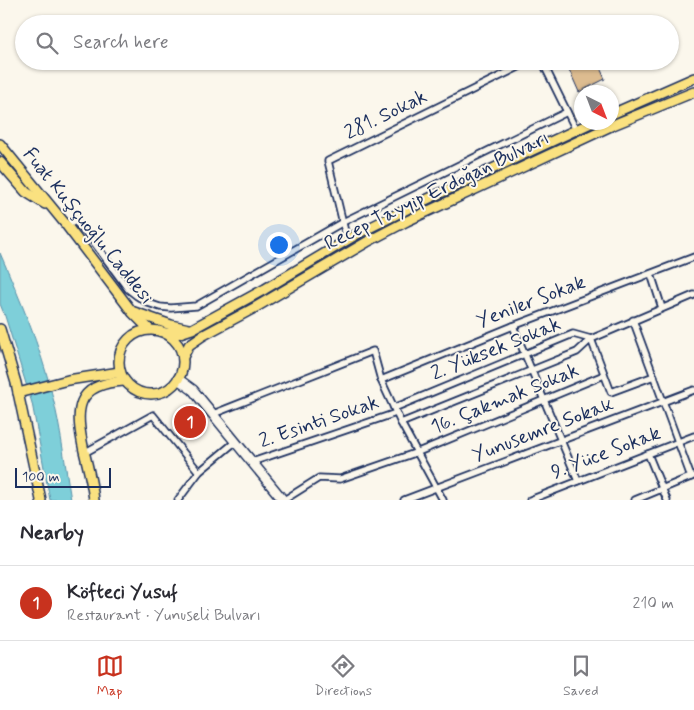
<!DOCTYPE html>
<meta charset="utf-8">
<style>
:root{--surface:#fff;--page:#f7f7f7;--text:#2b2b33;--muted:#7c7c81;--line:#e1e1e2;--accent:#c8321e}
body{margin:0;font-family:Mynerve,sans-serif;background:var(--page);color:var(--text)}
.compass{position:absolute;left:574px;top:85px;width:45px;height:45px;border-radius:50%;background:var(--surface);box-shadow:0 1px 4px #0004;rotate:138deg}
.scale{position:absolute;left:15px;bottom:12px;width:96px;box-sizing:border-box;padding-left:5px;border:2px solid #1b2f5e;border-top:0;font-size:14px;line-height:18px;white-space:nowrap;color:#1b2f5e;-webkit-text-stroke:4px #fbf7ec;paint-order:stroke}
.you{position:absolute;left:278px;top:244px;width:18px;height:18px;margin:-12px;border:4px solid #fff;border-radius:50%;background:#1a73e8;box-shadow:0 0 0 8px #1a73e833}
.badge{display:grid;place-items:center;width:32px;height:32px;border-radius:50%;background:var(--accent);color:#fff;font-size:16px;font-weight:700}
.pin{position:absolute;translate:-50% -50%;border:2px solid #fff;box-shadow:0 1px 5px #0006}
.list{margin:0;padding:0;list-style:none}
h2{display:flex;justify-content:space-between;align-items:center;height:65px;margin:0;padding:0 20px;font-size:21px}
h2 small{font-size:16px;font-weight:400;color:var(--muted)}
.list li{display:grid;grid-template-columns:32px 1fr auto;gap:15px;align-items:center;box-sizing:border-box;height:75px;padding:0 20px;border-top:1px solid var(--line)}
.list b{display:block;font-size:19px;white-space:nowrap}
.list p{margin:0;font-size:16px;white-space:nowrap;color:var(--muted)}
.list em{font-size:16px;font-style:normal;color:var(--muted)}
.icon{flex:none;width:28px;height:28px;fill:none;stroke:currentColor;stroke-width:2;stroke-linecap:round;stroke-linejoin:round}
.map{position:relative;flex:none;width:694px;height:500px;overflow:hidden}
.search{position:absolute;background:var(--surface);box-shadow:0 1px 4px #0004;left:15px;right:15px;top:15px;height:55px;display:flex;align-items:center;gap:12px;box-sizing:border-box;padding:0 18px;border-radius:28px;color:var(--muted);font-size:19px}
.sheet{height:140px;background:var(--surface)}
nav{display:flex;justify-content:space-around;align-items:center;box-sizing:border-box;height:70px;border-top:1px solid var(--line);background:var(--surface);font-size:14px;color:var(--muted)}
nav a{display:grid;justify-items:center;gap:2px}
nav .on{color:var(--accent)}
.map>svg:first-child{display:block}
</style>
<div class="map">
<svg width="694" height="500" viewBox="0 0 694 500">
<rect width="100%" height="100%" fill="#fbf7ec"/>
<filter id="ink" filterUnits="userSpaceOnUse"><feTurbulence type="fractalNoise" baseFrequency=".02" numOctaves="2"/><feDisplacementMap in="SourceGraphic" scale="10" xChannelSelector="R" yChannelSelector="G"/><feConvolveMatrix kernelMatrix="1 2 1 2 8 2 1 2 1" color-interpolation-filters="sRGB"/></filter>
<g filter="url(#ink)">
<path fill="#7ecfd9" stroke="#568fa8" d="M 0,253 C 20,299 40,346 52,394 C 61,429 65,465 71,500 L 50,500 L 32,403 L 5,316 L 0,304 Z"/>
<path fill="#ddbc90" stroke="#1b2f5e" d="M 575,61 L 597,61 L 605,79 L 579,92 L 567,65 Z"/>
<g fill="none" stroke-linecap="round" stroke-linejoin="round">
<defs>
<g id="street">
<path d="M 542,61 L 576,130"/>
<path d="M 67,226 L 75,221 L 90,237 L 128,289 L 137,296 L 148,303 L 160,307 L 171,308 L 196,306 L 343,222 L 567,112"/>
<path d="M 347,240 L 328,161 L 531,61"/>
<path d="M 651,274 L 662,308"/>
<path d="M 633,320 L 691,477"/>
<path d="M 513,326 L 578,481"/>
<path d="M 381,380 L 513,326 L 694,257"/>
<path d="M 394,408 L 573,334 L 591,339 L 694,295"/>
<path d="M 213,414 L 373,351 L 381,380 L 401,423 L 443,500"/>
<path d="M 401,423 L 577,352 L 591,339 L 611,392 L 654,376"/>
<path d="M 84,453 L 153,415 L 199,472"/>
<path d="M 648,454 L 667,500"/>
<path d="M 252,462 L 396,413"/>
<path d="M 178,500 L 199,472 L 235,442"/>
<path d="M 284,500 L 319,478 L 340,479 L 418,452 L 604,375"/>
<path d="M 404,500 L 694,390"/>
<path d="M 530,500 L 694,436"/>
<path d="M 635,500 L 693,476"/>
</g>
<path id="secondary" d="M 178,379 L 193,390 L 283,500"/>
<g id="primary">
<path d="M 612,114 L 694,78"/>
<path d="M 0,144 L 67,226 L 133,313 L 149,329"/>
<path d="M 0,162 L 26,192 L 45,204"/>
<path d="M 134,312 L 171,325 L 189,329"/>
<path d="M 0,329 L 16,383 L 41,500"/>
<circle cx="151" cy="362" r="32"/>
<path d="M 166,333 L 177,334 L 192,329 L 265,289 L 359,233 L 417,204 L 593,122"/>
<path d="M 183,357 L 189,345 L 202,336 L 256,307 L 367,242 L 407,221 L 613,125 L 694,92"/>
<path d="M 18,393 L 68,380 L 120,372"/>
<path d="M 94,500 C 92,483 88,467 84,451 C 75,410 74,384 124,381"/>
</g>
</defs>
<use href="#street" stroke="#1b2f5e" stroke-width="9"/>
<use href="#secondary" stroke="#1b2f5e" stroke-width="12"/>
<use href="#primary" stroke="#1b2f5e" stroke-width="12"/>
<use href="#street" stroke="#fbf7ec" stroke-width="5.5"/>
<use href="#secondary" stroke="#fbf7ec" stroke-width="9"/>
<use href="#primary" stroke="#fae180" stroke-width="9"/>
</g>
</g>
<g text-anchor="middle" dominant-baseline="central" stroke-width="4" stroke-linejoin="round" paint-order="stroke">
<g font-size="20" fill="#1b2f5e" stroke="#fbf7ec">
<text transform="translate(386 115) rotate(-26)">281. Sokak</text>
<text transform="translate(437 191) rotate(-26)">Recep Tayyip Erdoğan Bulvarı</text>
<text transform="translate(88 226) rotate(51)">Fuat Kuşçuoğlu Caddesi</text>
<text transform="translate(531 302) rotate(-21)">Yeniler Sokak</text>
<text transform="translate(496 349) rotate(-22)">2. Yüksek Sokak</text>
<text transform="translate(505 399) rotate(-22)">16. Çakmak Sokak</text>
<text transform="translate(319 422) rotate(-19)">2. Esinti Sokak</text>
<text transform="translate(543 430) rotate(-21)">Yunusemre Sokak</text>
<text transform="translate(606 453) rotate(-21)">9. Yüce Sokak</text>
</g>
</g>
</svg>
<svg class="compass" viewBox="-18 -18 36 36"><path d="M0-13l5 13h-10z" fill="#e53935"/><path d="M0 13l5-13h-10z" fill="#7c7c81"/></svg>
<div class="scale">100 m</div>
<div class="you"></div>
<div class="pin badge" style="left:190px;top:422px">1</div>
<div class="search"><svg class="icon" aria-label="search" viewBox="0 0 24 24"><circle cx="10" cy="10" r="6"/><path d="M15 15l6 6"/></svg>Search here</div>
</div>
<section class="sheet">
<h2>Nearby<small></small></h2>
<ul class="list">
<li><span class="badge">1</span><div><b>Köfteci Yusuf</b><p>Restaurant · Yunuseli Bulvarı</p></div><em>210 m</em></li>
</ul>
</section>
<nav>
<a class="on"><svg class="icon" aria-label="map" viewBox="0 0 24 24"><path d="M3 6l6-2 6 2 6-2v14l-6 2-6-2-6 2zM9 4v14M15 6v14"/></svg>Map</a>
<a><svg class="icon" aria-label="directions" viewBox="0 0 24 24"><path d="M12 3l9 9-9 9-9-9zM9 14v-3h6M13 9l2 2-2 2"/></svg>Directions</a>
<a><svg class="icon" aria-label="saved" viewBox="0 0 24 24"><path d="M7 4h10v16l-5-4-5 4z"/></svg>Saved</a>
</nav>
